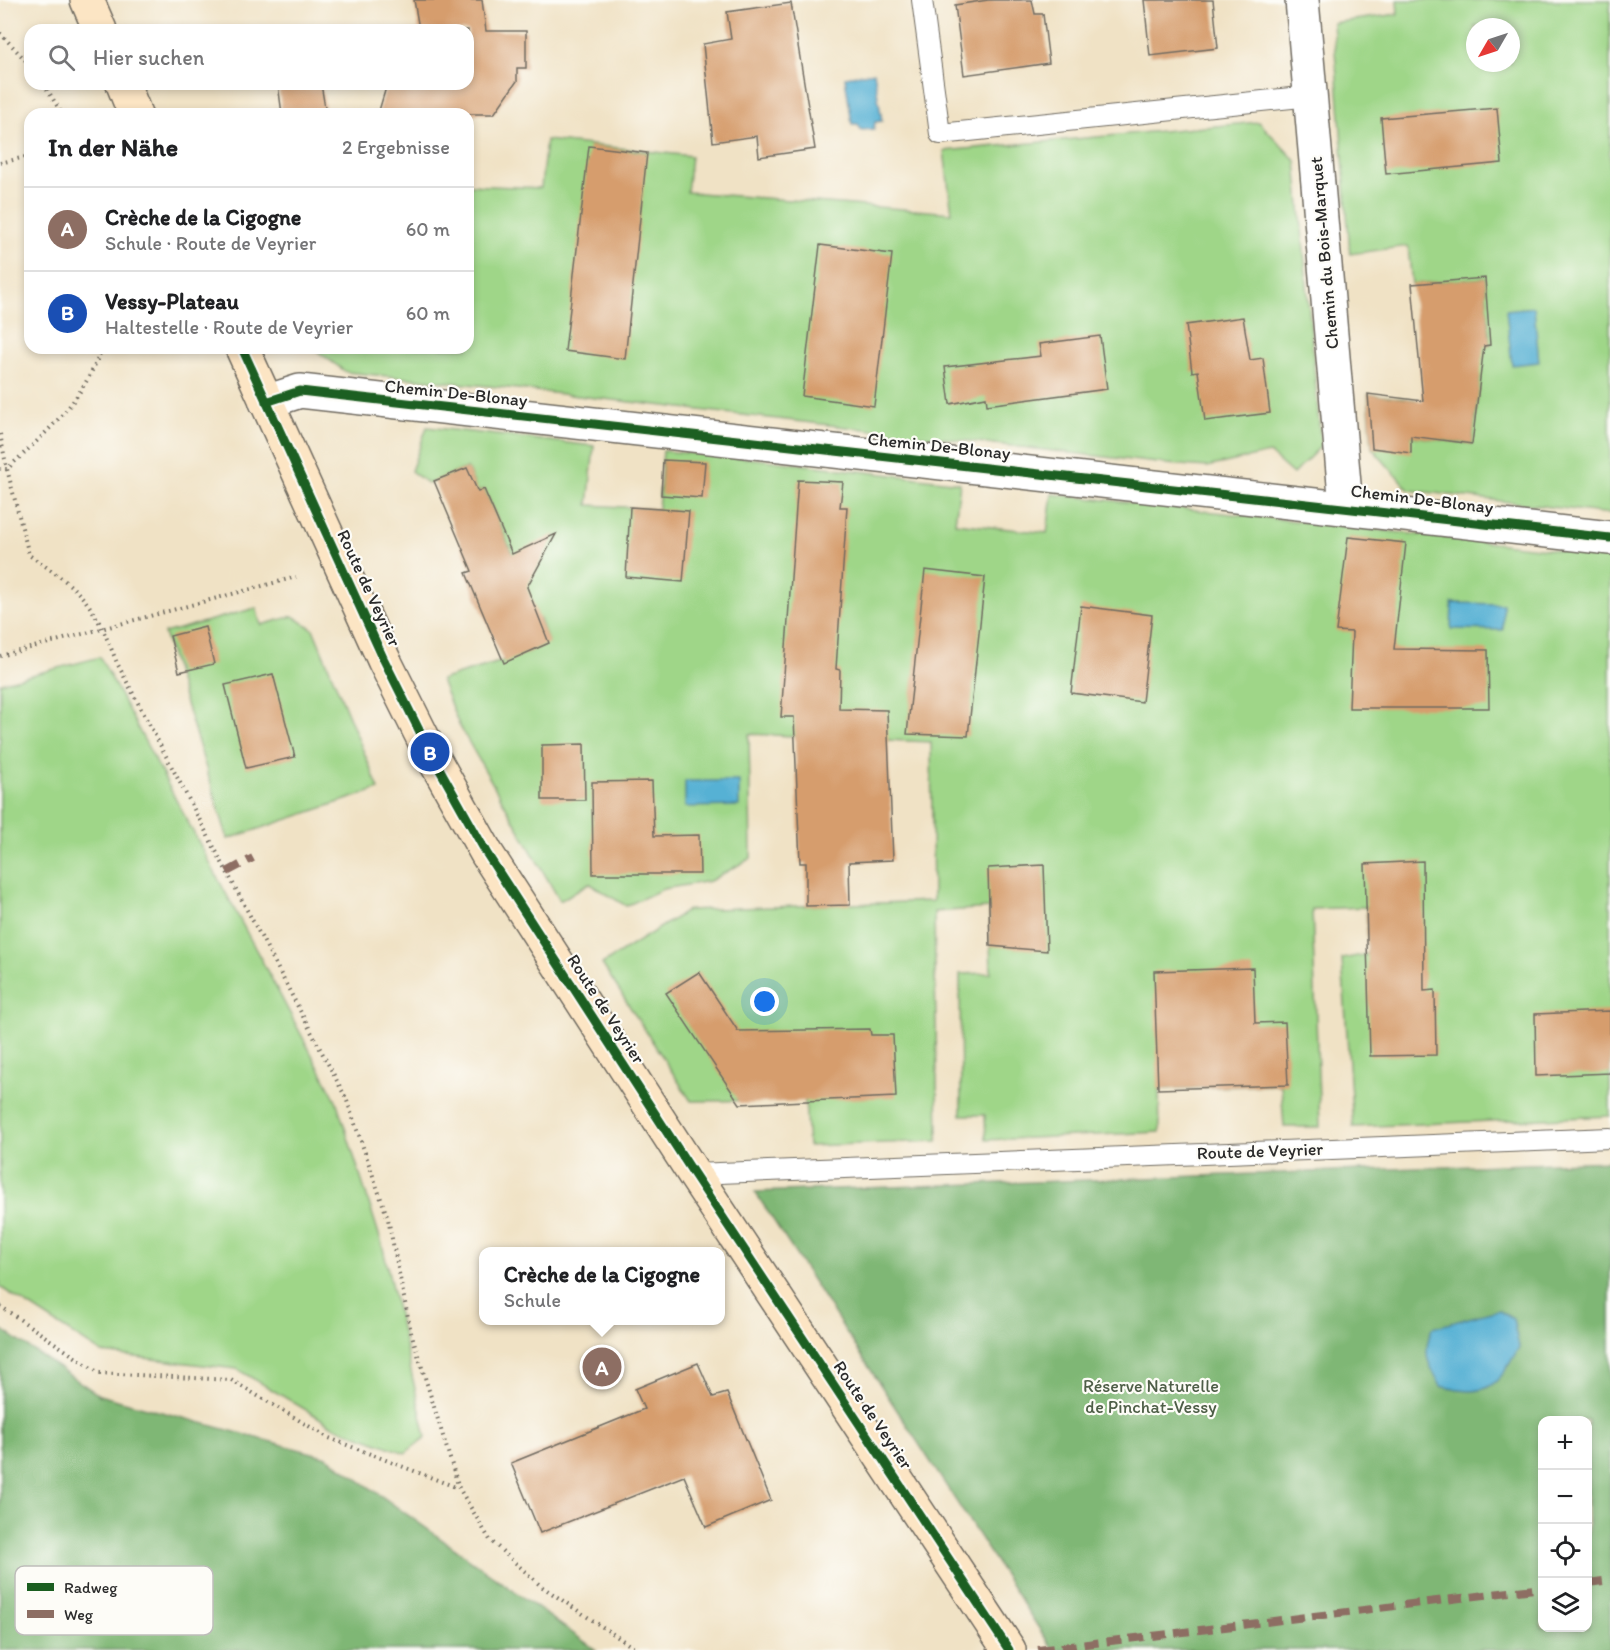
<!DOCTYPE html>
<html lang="de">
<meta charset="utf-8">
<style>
:root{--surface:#fff;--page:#f2f2f2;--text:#202124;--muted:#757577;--line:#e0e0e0;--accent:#b45309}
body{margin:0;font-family:Itim,sans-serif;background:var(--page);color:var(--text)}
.controls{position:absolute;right:18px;bottom:18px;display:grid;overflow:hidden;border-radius:12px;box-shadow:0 3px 9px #0003}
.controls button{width:54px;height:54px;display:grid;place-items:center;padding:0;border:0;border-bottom:2px solid var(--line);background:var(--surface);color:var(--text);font:30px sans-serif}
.compass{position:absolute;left:1466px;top:18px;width:54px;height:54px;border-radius:50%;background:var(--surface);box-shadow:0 3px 9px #0003;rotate:231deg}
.you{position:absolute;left:765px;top:1002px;width:21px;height:21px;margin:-15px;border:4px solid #fff;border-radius:50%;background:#1a73e8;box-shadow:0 0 0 9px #1a73e833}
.badge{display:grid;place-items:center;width:39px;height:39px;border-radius:50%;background:var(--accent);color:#fff;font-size:20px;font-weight:700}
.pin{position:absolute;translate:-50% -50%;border:3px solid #fff;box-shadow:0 2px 6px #0006}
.popup{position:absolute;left:479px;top:1247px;width:246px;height:78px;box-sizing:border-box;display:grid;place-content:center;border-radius:12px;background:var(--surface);filter:drop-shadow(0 2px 4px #0005);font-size:20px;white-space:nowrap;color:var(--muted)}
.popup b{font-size:22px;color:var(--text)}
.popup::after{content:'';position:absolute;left:50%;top:100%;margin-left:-12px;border:12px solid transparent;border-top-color:var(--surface)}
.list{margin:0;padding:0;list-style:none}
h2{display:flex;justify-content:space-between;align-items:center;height:78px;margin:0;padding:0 24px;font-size:26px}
h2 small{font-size:20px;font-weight:400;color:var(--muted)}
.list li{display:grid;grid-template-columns:39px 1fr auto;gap:18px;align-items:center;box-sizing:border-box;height:84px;padding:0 24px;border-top:2px solid var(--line)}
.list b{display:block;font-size:22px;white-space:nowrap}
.list p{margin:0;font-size:20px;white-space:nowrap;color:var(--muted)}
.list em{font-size:20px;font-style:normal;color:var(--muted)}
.icon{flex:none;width:33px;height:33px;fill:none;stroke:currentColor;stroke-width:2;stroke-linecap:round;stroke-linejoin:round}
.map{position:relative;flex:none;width:1610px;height:1650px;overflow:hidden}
.search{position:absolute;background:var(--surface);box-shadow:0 3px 9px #0003;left:24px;top:24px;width:450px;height:66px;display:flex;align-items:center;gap:15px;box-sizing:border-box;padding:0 21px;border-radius:18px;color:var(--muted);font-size:22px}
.panel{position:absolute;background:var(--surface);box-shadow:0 3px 9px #0003;left:24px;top:108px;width:450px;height:246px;border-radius:18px}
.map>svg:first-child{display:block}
</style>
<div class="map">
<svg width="1610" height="1650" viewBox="0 0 1610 1650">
<rect width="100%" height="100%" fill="#fdfcf7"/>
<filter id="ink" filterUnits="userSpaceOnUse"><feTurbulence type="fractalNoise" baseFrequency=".0167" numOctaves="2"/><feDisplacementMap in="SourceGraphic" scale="12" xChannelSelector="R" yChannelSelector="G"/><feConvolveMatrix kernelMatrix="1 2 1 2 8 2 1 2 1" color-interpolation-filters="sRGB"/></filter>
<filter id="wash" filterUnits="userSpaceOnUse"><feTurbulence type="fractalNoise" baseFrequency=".008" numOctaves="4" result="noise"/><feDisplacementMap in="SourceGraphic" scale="24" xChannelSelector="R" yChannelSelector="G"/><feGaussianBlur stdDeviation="1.35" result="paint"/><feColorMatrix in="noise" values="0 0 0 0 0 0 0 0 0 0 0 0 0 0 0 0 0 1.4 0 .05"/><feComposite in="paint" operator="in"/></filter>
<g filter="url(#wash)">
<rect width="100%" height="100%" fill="#f0e2c5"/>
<g fill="#9fd688" stroke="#65805a" stroke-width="1.5" fill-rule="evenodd">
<path d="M 1397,0 L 1610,0 L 1610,514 L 1409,490 L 1372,448 L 1368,394 L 1416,400 L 1412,436 L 1472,444 L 1480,377 L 1472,347 L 1490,345 L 1485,278 L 1412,284 L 1408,246 L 1350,254 L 1333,23 L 1398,14 ZM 1475,27 L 1511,27 L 1511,63 L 1475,63 Z"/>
<path d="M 1259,122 L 1296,161 L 1321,446 L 1293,474 L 1269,453 L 1207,467 L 1166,464 L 518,389 L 346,372 L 313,348 L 468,348 L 468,185 L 541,188 L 546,140 L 691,156 L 687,192 L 952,213 L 944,151 Z"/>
<path d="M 427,427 L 594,446 L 588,505 L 658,509 L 663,451 L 748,458 L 960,483 L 955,523 L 1047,533 L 1052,494 L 1610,556 L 1610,1116 L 1353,1127 L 1342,959 L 1368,954 L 1366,907 L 1312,909 L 1320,1127 L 1284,1127 L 1281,1085 L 1159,1089 L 1160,1132 L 986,1140 L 985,1115 L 961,1115 L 960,974 L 991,973 L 989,908 L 934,912 L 938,1141 L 808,1146 L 805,1100 L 691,1101 L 602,964 L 688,910 L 933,901 L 931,742 L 749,734 L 751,858 L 710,881 L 663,889 L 626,906 L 589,883 L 560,901 L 459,725 L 441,680 C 477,667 515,661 548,642 L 540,619 L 532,621 L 505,557 L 512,553 L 484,489 L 478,492 L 467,468 L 428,484 L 411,471 Z"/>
<path d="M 256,608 L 261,625 L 293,616 L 313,629 L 379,789 L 228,839 L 164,633 Z"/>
<path d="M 100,657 L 336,1100 L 382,1244 L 426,1437 L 405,1453 L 333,1426 L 237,1369 L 102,1353 L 0,1287 L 0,683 Z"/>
</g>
<g fill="#7fb774" stroke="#557150" stroke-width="1.5" fill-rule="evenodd">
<path d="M 1610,1161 L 1610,1650 L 1053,1650 L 755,1192 ZM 1542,1420 L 1588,1420 L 1588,1628 L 1542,1628 Z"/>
<path d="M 0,1328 L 99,1395 L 327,1457 L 596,1650 L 0,1650 Z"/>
</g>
<g fill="#56b1d4" stroke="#406e80" stroke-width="1.5">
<path d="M 874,72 L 882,121 L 875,122 L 874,129 L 861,130 L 858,124 L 852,124 L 845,77 Z"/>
<path d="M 1534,307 L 1539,362 L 1512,365 L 1506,310 Z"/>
<path d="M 1452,603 L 1503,604 L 1503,630 L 1451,629 Z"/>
<path d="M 685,781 L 739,781 L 739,806 L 685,807 Z"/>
<path d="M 1498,1310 L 1513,1319 L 1519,1347 C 1498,1386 1488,1399 1441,1386 C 1427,1362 1422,1354 1432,1328 Z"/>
</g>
<g id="blocks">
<g fill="#d69d6d">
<path d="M 414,0 L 482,0 L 486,31 L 526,31 L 526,68 L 517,68 L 517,81 L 494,114 L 378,114 L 387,84 L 468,84 L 468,30 L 411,30 L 419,29 Z"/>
<path d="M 988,0 L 1032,0 L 1035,14 L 1043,14 L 1049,63 L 964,75 L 955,5 Z"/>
<path d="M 1144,0 L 1213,0 L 1218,48 L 1150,56 Z"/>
<path d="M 791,3 L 815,149 L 759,157 L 757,136 L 713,142 L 703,44 L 731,39 L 727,12 Z"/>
<path d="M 278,84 L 321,84 L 326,114 L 282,114 Z"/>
<path d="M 1497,108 L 1502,163 L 1386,174 L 1381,118 Z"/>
<path d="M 589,146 L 647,153 L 625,359 L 565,351 Z"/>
<path d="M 820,245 L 892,254 L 874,406 L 802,396 Z"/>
<path d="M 1485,278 L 1490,345 L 1484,346 L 1472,444 L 1411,436 L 1411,453 L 1372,448 L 1368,394 L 1423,401 L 1412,284 Z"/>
<path d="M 1243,317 L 1250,360 L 1263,358 L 1270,413 L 1205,421 L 1198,371 L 1192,372 L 1186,325 Z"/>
<path d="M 1100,336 L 1107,389 L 987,405 L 986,397 L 950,404 L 945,367 L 1041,356 L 1039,344 Z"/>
<path d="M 663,460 L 705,462 L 702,498 L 661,495 Z"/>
<path d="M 467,468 L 478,492 L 484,489 L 512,554 L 556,534 L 527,587 L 549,643 L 504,663 L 466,573 L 472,571 L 434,481 Z"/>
<path d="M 798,480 L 843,482 L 840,507 L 847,507 L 836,669 L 840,670 L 839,709 L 887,710 L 893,860 L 849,862 L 850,905 L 806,906 L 806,863 L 800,863 L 794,717 L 781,717 Z"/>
<path d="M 630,507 L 689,511 L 683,582 L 626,577 Z"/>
<path d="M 1348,537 L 1406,543 L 1394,649 L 1488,650 L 1489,708 L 1349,708 L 1352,632 L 1336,631 Z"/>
<path d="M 925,570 L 985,577 L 968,736 L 907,734 Z"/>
<path d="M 1081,606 L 1152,615 L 1142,702 L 1071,693 Z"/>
<path d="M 205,627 L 214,664 L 179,672 L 170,636 Z"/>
<path d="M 273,674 L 295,757 L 246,768 L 225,685 Z"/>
<path d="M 584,744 L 585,800 L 542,800 L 542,745 Z"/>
<path d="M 652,781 L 654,836 L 699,835 L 700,874 L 593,874 L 592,782 Z"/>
<path d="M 1423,861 L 1424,991 L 1435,990 L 1436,1055 L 1370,1056 L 1365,864 Z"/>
<path d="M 1044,865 L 1047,951 L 990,946 L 988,868 Z"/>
<path d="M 1253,968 L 1255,1023 L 1285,1022 L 1288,1085 L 1158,1089 L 1154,971 Z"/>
<path d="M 699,972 L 738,1031 L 870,1029 L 871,1035 L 893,1035 L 896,1097 L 740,1104 L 666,993 Z"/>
<path d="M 1610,1011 L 1610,1073 L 1536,1076 L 1535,1014 Z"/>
<path d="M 698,1363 L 713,1397 L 727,1393 L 771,1500 L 706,1527 L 684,1476 L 540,1533 L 511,1463 L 644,1409 L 635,1389 Z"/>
</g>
</g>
</g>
<g filter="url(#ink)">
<use href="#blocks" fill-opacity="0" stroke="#706b61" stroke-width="1.5"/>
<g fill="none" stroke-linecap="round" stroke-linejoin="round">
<defs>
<g id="lane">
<path d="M 922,0 L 940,134 L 1311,96"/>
<path d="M 694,1174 L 1610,1138"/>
</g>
<g id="street">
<path d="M 1302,0 L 1346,507"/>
<path d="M 266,402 L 300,391 L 1610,538"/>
</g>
<g id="secondary">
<path d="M 87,0 L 100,30"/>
<path d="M 123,84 L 135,114"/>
<path d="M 242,348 L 384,660 L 430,752 L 487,854 L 694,1174 L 1009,1650"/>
</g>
</defs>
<use href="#lane" stroke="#706b61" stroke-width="22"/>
<use href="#street" stroke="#706b61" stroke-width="36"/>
<use href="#secondary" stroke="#706b61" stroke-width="36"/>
<g stroke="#706b61" stroke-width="4" stroke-dasharray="1.5 4.5" stroke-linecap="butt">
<path d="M 0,33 L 30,65"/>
<path d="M 44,84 L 62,114"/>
<path d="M 0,163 L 30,156"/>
<path d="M 102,348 C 82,402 48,431 7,469 L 29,555 C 84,592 93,602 117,663 L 346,1098 L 388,1219 L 411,1332 L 459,1488 L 490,1540 L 541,1586 L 637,1650"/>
<path d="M 0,434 L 7,469 L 0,469"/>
<path d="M 0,656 L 296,577"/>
<path d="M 0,1306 L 99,1373 L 231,1380 L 329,1438 L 458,1488"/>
</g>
<use href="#lane" stroke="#fff" stroke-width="20"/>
<use href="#street" stroke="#fff" stroke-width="33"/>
<use href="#secondary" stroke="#fce5c4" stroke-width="33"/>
<g stroke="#8d6e63" stroke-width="8" stroke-dasharray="15 8" stroke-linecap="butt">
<path d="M 227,872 L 253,858"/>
<path d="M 1588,1583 L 1610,1580"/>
<path d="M 1038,1650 L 1542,1588"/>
</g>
<defs>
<g id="cycleway">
<path d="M 242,348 L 384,660 L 430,752 L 487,854 L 694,1174 L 1009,1650"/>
<path d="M 266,402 L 300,391 L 1610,538"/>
</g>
</defs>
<use href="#cycleway" stroke="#fdfcf7" stroke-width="13"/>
<use href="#cycleway" stroke="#1b5e20" stroke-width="9"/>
</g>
</g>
<g text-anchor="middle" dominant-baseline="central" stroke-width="4.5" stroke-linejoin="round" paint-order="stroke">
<g font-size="18" fill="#2b2b2b" stroke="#fdfcf7">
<text transform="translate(1324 253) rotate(-95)">Chemin du Bois-Marquet</text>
<text transform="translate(456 393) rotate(6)">Chemin De-Blonay</text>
<text transform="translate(939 446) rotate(6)">Chemin De-Blonay</text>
<text transform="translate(1422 499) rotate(7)">Chemin De-Blonay</text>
<text transform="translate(369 588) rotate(65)">Route de Veyrier</text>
<text transform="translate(606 1009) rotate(57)">Route de Veyrier</text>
<text transform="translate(1260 1151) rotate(-2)">Route de Veyrier</text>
<text transform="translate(873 1415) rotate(56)">Route de Veyrier</text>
</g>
<g font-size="18" fill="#4e5e47" stroke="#fdfcf7">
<text x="1151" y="1386">Réserve Naturelle<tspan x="1151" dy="21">de Pinchat-Vessy</tspan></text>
</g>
</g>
<rect x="15" y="1566" width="198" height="69" rx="9" fill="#fdfcf7" stroke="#bebdba" stroke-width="1.5"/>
<rect x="27" y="1583" width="27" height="8" fill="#1b5e20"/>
<rect x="27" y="1610" width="27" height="8" fill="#8d6e63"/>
<g font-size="16" fill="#2b2b2b">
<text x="64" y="1593">Radweg</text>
<text x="64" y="1620">Weg</text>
</g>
</svg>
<div class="controls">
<button>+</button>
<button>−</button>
<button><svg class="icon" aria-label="locate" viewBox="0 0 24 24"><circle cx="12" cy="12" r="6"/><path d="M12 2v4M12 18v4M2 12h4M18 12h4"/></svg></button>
<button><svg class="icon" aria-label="layers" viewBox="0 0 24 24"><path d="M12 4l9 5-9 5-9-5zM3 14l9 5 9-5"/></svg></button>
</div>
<svg class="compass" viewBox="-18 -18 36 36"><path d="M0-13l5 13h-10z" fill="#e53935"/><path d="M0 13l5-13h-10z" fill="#757577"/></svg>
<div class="you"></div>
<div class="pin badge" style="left:602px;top:1367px;background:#8d6e63">A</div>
<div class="popup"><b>Crèche de la Cigogne</b>Schule</div>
<div class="pin badge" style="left:430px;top:752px;background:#1a4fb4">B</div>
<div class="search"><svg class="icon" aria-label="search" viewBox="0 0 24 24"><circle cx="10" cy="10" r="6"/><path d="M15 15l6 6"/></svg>Hier suchen</div>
<section class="panel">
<h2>In der Nähe<small>2 Ergebnisse</small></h2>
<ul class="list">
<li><span class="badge" style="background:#8d6e63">A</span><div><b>Crèche de la Cigogne</b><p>Schule · Route de Veyrier</p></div><em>60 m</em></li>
<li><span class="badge" style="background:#1a4fb4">B</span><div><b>Vessy-Plateau</b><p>Haltestelle · Route de Veyrier</p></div><em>60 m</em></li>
</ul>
</section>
</div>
